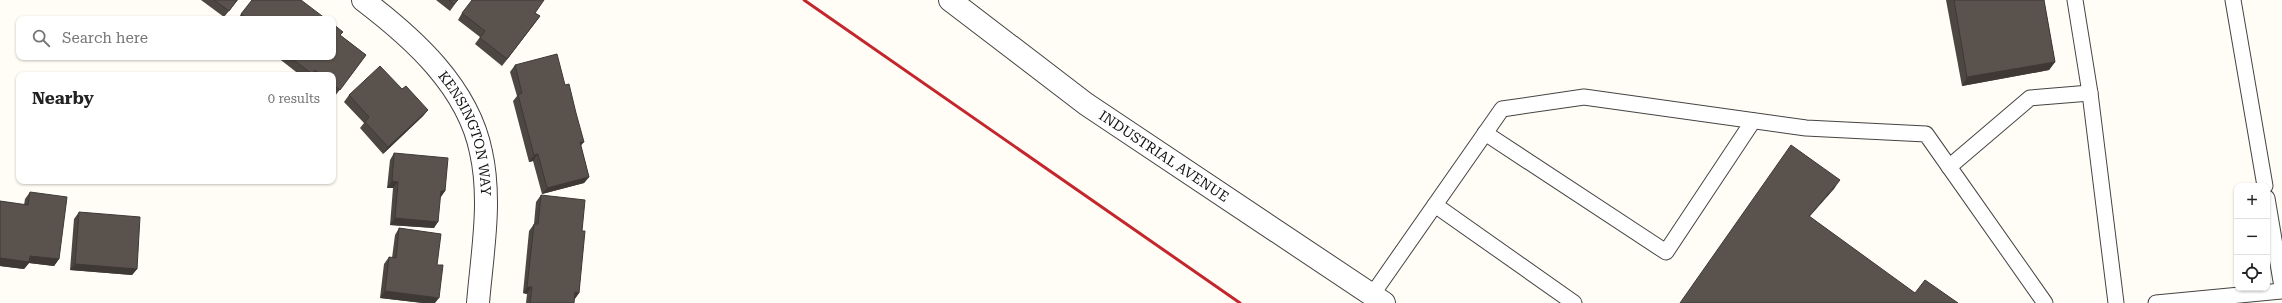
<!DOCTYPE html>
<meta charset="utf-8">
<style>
:root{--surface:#fff;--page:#f6f6f6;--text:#222;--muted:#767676;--line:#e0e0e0}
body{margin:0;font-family:"Roboto Serif",serif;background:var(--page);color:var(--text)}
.controls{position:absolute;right:12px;bottom:12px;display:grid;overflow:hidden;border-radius:8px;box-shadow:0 1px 3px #0004}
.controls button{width:36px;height:36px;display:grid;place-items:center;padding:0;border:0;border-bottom:1px solid var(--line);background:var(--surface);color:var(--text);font:20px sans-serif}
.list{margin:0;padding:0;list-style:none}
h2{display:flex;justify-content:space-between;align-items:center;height:52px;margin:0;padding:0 16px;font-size:17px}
h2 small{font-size:13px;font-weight:400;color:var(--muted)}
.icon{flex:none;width:22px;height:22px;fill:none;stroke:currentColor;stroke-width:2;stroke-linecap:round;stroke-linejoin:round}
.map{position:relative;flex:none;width:2282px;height:303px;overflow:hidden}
.search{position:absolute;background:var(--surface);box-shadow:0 1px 3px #0004;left:16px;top:16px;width:320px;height:44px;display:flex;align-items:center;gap:10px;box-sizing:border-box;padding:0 14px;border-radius:8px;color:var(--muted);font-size:15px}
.panel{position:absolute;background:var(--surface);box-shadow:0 1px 3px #0004;left:16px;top:72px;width:320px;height:112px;border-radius:8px}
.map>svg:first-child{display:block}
</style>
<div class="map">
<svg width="2282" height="303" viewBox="0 0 2282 303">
<rect width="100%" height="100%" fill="#fffdf5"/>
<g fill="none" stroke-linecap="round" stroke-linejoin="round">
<defs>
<g id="lane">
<path d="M 2075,0 L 2090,93 L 2116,303"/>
<path d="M 2233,0 L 2265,186"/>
<path d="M 1485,133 L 1666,252 L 1753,121"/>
<path d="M 1949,167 L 2030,98 L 2090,93"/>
<path d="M 2267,198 L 2282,287"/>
<path d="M 1435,205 L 1574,303"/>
<path d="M 1372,295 L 1502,109 L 1584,97 L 1806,128 L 1926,134 L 2045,303"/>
<path d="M 2156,303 L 2282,291"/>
</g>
<g id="street">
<path id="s1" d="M 363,0 C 413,38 468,87 481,152 C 492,201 482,254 478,303"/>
<path id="s2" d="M 950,0 L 1086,104 L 1384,303"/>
</g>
</defs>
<use href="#lane" stroke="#444" stroke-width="17"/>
<use href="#street" stroke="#444" stroke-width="24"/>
<use href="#lane" stroke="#fff" stroke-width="15"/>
<use href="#street" stroke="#fff" stroke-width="22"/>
<path stroke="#c4262e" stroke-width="3" d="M 804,0 L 1240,303"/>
</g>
<g fill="#4d4742">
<path d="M 201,0 L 238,0 L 224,17 Z"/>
<path d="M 436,0 L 458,0 L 450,11 Z"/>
<path d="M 1946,0 L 2044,0 L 2055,62 L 2049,70 L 1962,86 Z"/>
<path d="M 462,13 L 535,13 L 540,16 L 502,66 L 475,44 L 480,37 L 458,20 Z"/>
<path d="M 241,14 L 326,19 L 238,19 Z"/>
<path d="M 340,35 L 366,55 L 335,96 L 333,95 L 333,75 L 300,75 L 277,57 L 333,57 Z"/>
<path d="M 515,65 L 581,146 L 589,177 L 584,183 L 542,194 L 533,161 L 529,162 L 513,101 L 517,96 L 510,72 Z"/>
<path d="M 402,89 L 428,110 L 423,116 L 383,154 L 360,128 L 364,123 L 344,102 L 349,95 Z"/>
<path d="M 394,153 L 445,191 L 440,197 L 434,228 L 390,225 L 393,188 L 387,188 L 390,160 Z"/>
<path d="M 30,192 L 59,259 L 54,266 L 29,263 L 24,269 L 0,266 L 0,201 L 24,205 L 25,199 Z"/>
<path d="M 541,195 L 582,231 L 579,293 L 574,300 L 574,303 L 526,303 L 527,294 L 523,293 L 529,231 L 534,224 L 536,202 Z"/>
<path d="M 79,212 L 137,269 L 132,275 L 70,270 L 74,219 Z"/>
<path d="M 399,228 L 437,265 L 435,303 L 423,303 L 380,298 L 384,264 L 389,257 L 392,258 L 395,235 Z"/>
</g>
<g fill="#3f3936">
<path d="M 540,16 L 535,23 L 502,66 L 507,59 Z"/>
<path d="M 2055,62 L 2049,70 L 1962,86 L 1967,77 Z"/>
<path d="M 428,110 L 423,116 L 383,154 L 388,147 Z"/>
<path d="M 580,142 L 584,142 L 579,148 Z"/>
<path d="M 538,154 L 533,161 L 529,162 L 534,155 Z"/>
<path d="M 589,177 L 584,183 L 542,194 L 547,188 Z"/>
<path d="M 1840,180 L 1834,189 L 1803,224 L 1809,216 Z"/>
<path d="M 392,181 L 398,182 L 393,188 L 387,188 Z"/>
<path d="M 441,191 L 445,191 L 441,197 L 436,197 Z"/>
<path d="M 395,218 L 438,222 L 434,228 L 390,225 Z"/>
<path d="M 30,256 L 59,259 L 54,266 L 29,263 L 24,269 L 0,266 L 0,258 Z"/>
<path d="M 75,264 L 137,269 L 132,275 L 70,270 Z"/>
<path d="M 527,287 L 532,287 L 527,294 L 523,293 Z"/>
<path d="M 385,291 L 439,298 L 435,303 L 423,303 L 380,298 Z"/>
<path d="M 575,292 L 579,293 L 574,300 L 570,299 Z"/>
</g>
<g fill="#5a524d" stroke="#3f3936">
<path d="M 214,0 L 237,0 L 229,11 Z"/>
<path d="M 252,0 L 301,0 L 326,19 L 248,19 L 241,14 Z"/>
<path d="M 449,0 L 458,0 L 454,4 Z"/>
<path d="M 472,0 L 544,0 L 535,13 L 540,16 L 507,59 L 480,38 L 485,31 L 462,13 Z"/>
<path d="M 1954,0 L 2044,0 L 2055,62 L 1967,77 Z"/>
<path d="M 333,24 L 343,32 L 340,35 L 366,55 L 340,90 L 333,85 L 333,75 L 321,75 L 315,70 L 312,74 L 290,57 L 333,57 Z"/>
<path d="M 557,54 L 565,85 L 569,84 L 576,113 L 584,142 L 580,142 L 589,177 L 547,188 L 538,154 L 534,155 L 518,95 L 522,93 L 515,65 Z"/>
<path d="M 380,66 L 402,89 L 406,86 L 428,110 L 388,147 L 365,122 L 369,117 L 349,95 Z"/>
<path d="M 1791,145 L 1840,180 L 1809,216 L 1915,293 L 1925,280 L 1958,303 L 1680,303 Z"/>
<path d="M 394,153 L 448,158 L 445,191 L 441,191 L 438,222 L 395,218 L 398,182 L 392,181 Z"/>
<path d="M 30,192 L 67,197 L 59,259 L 30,256 L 29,262 L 0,258 L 0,201 L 28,205 Z"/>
<path d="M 541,195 L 585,200 L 582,231 L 585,231 L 579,293 L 575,292 L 574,303 L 530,303 L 532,287 L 527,287 L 534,224 L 538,224 Z"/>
<path d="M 79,212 L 140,217 L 137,269 L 75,264 Z"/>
<path d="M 399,228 L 441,234 L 437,265 L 443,265 L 439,298 L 385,291 L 389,257 L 396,258 Z"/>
</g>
<g text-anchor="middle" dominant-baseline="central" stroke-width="4" stroke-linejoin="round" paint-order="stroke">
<g font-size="14" fill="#111" stroke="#fff">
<text stroke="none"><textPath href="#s1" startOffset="174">KENSINGTON WAY</textPath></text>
<text stroke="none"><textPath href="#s2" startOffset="265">INDUSTRIAL AVENUE</textPath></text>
</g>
</g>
</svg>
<div class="controls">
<button>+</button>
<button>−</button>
<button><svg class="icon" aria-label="locate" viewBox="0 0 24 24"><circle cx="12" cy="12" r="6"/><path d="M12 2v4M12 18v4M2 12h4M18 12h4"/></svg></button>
</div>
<div class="search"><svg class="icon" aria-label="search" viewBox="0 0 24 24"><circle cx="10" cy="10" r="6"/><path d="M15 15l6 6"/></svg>Search here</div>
<section class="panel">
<h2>Nearby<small>0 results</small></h2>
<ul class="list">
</ul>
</section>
</div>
